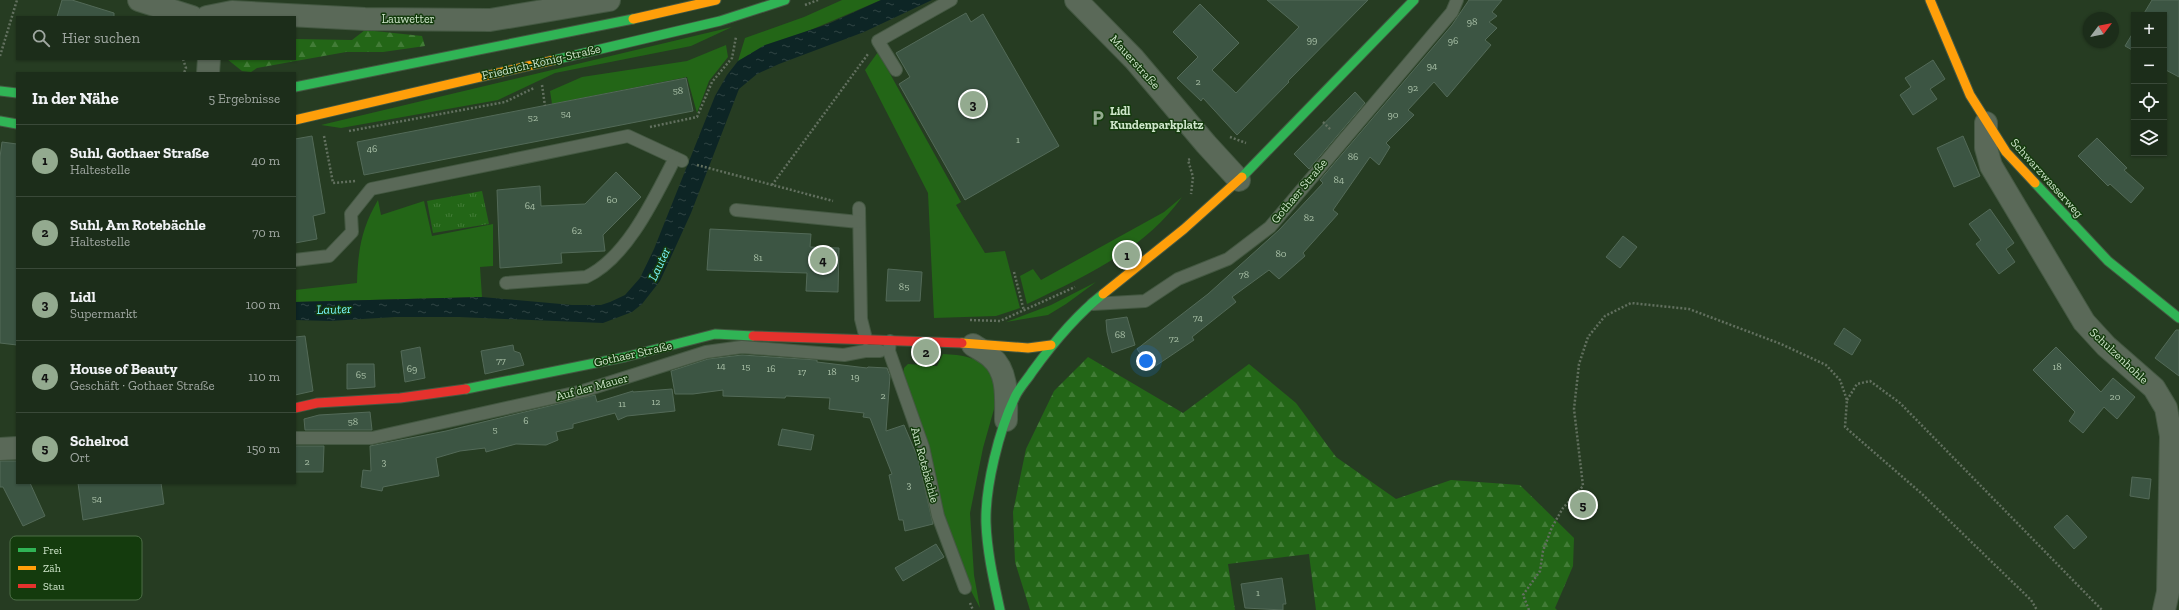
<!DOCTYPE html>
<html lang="de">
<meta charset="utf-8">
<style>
:root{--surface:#1c2d1a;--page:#253523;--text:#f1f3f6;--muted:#a0a8a2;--line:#3a4939;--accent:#93aa8f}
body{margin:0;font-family:"Zilla Slab",serif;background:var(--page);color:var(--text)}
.controls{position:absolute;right:12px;top:12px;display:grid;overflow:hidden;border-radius:0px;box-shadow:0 1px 3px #0004}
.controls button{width:36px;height:36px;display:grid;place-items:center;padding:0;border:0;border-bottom:1px solid var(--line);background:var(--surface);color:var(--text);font:20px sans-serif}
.compass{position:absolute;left:2083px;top:12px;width:36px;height:36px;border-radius:50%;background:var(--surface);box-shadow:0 1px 3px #0004;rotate:58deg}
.you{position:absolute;left:1146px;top:361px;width:14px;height:14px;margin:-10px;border:3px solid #fff;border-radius:50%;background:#1a73e8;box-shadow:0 0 0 6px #1a73e833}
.badge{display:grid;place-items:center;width:26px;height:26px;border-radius:50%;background:var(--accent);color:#111;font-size:13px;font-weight:700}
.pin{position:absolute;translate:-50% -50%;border:2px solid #fff;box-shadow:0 1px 4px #0006}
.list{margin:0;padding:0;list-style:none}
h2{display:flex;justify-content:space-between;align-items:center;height:52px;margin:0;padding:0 16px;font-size:17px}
h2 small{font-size:13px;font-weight:400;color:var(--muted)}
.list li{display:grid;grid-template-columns:26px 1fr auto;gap:12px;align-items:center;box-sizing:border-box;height:72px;padding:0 16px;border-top:1px solid var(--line)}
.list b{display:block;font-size:15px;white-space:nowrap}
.list p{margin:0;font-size:13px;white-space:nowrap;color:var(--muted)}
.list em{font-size:13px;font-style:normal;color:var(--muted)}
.icon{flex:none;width:22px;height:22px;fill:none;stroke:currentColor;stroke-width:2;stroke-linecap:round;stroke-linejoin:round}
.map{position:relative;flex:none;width:2179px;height:610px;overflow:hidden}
.search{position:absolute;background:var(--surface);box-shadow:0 1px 3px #0004;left:16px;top:16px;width:280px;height:44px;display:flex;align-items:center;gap:10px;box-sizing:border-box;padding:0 14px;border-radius:0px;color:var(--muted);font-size:15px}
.panel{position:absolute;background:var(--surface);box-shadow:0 1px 3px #0004;left:16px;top:72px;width:280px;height:412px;border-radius:0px}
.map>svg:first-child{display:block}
</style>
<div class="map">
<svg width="2179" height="610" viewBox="0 0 2179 610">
<defs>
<pattern id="forest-firs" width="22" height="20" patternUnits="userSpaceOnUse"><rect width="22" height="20" fill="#236617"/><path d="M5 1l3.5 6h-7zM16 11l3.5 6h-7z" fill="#427c37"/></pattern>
<pattern id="park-tufts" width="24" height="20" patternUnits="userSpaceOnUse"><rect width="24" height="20" fill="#236617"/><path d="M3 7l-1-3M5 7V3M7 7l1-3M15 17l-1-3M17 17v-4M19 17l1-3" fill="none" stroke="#427c37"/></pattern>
<pattern id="water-ripples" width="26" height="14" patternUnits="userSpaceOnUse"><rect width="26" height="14" fill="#0d2525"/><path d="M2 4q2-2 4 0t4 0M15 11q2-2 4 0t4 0" fill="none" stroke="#2f4443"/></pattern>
</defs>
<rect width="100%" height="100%" fill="#263c22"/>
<g fill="#236617">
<path d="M 842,0 L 881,0 L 738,61 L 745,38 L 804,17 Z"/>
<path d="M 732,27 L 691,46 L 555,73 L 498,100 L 341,128 L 321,125 Z"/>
<path d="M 726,45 L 728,57 L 709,81 L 697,113 L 687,77 L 552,104 L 550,91 L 582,77 L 687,61 Z"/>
<path d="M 878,52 L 961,202 L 956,205 L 985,253 L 1005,251 L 1020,308 L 996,316 L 934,318 L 928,193 L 865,70 Z"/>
<path d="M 1182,197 C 1143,251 1085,276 1027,304 L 1020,276 L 1033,269 L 1041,280 L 1164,212 Z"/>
<path d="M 378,200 L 381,215 L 424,201 L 432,236 L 493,224 L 493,266 L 480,267 L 482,297 L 295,302 L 295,290 L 357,283 C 358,251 361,229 378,200 Z"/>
<path d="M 1096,282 L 1066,304 L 1048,315 L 1006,322 L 1051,305 Z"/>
<path d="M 943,354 C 963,355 976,357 992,370 L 996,402 L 983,448 L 970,513 L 974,575 L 980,608 L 969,587 L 940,504 L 903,374 L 904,368 L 908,364 L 937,366 Z"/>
</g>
<g fill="url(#forest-firs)">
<path d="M 365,30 L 422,36 L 425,46 L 383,52 L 346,52 L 257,68 L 251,72 L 242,71 L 227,59 L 295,59 L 295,39 L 352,40 Z"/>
<path d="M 1088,357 L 1183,413 L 1249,364 L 1296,403 L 1336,457 L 1396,499 L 1451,480 L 1520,485 L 1574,538 L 1573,566 L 1555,608 L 1557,610 L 1316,610 L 1309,554 L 1228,564 L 1235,610 L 1030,610 L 1015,562 L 1013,512 L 1026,449 L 1054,391 Z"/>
</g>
<path fill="url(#park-tufts)" d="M 482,191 L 489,224 L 433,233 L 427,201 Z"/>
<path fill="url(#water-ripples)" d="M 881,0 L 932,0 L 864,32 L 779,64 L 757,74 L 739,89 L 691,213 L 660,281 L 642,304 L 632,312 L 603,323 L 459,317 L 395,317 L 330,321 L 295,320 L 295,302 L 482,297 L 572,305 L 601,305 L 610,302 L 625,295 L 640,278 L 654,249 L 715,96 L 727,75 L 738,61 L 765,45 L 828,24 Z"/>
<g fill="#3c5543" stroke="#536a58">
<path d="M 62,0 L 72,0 L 114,13 L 114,17 L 57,17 Z"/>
<path d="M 1267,0 L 1368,0 L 1288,81 L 1289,82 L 1237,135 L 1203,98 L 1201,101 L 1177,78 L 1198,57 L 1173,32 L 1200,4 L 1239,43 L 1212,70 L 1236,93 L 1299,27 Z"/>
<path d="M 1469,0 L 1502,0 L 1492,12 L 1497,16 L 1489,22 L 1497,28 L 1485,40 L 1491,45 L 1447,97 L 1434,82 L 1408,110 L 1414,115 L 1386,143 L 1390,147 L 1379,165 L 1370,157 L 1333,210 L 1338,214 L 1303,253 L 1305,256 L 1279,279 L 1269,270 L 1232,297 L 1236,302 L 1192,337 L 1194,340 L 1151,369 L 1137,349 L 1208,294 L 1279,230 L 1323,183 L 1320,180 L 1452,25 Z"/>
<path d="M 2152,0 L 2179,0 L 2179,77 L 2164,69 L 2164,15 L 2143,15 Z"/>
<path d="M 966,13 L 971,22 L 983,14 L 1059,146 L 965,200 L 899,84 L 910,77 L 896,53 Z"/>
<path d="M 2134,31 L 2134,51 L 2125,46 Z"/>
<path d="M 1933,60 L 1945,79 L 1930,89 L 1937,99 L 1913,115 L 1900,95 L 1911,87 L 1905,78 Z"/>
<path d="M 686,78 L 693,111 L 364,175 L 357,142 Z"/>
<path d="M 1355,92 L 1365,103 L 1309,169 L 1294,154 Z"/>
<path d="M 312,136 L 325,213 L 313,216 L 317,239 L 295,243 L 295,139 Z"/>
<path d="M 1963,136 L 1980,176 L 1954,187 L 1937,148 Z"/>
<path d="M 2097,138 L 2127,168 L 2124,170 L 2144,188 L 2131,203 L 2110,184 L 2108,186 L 2078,156 Z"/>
<path d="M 2,142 L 17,144 L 17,345 L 0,343 L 0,157 Z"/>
<path d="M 616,172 L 641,197 L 603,235 L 605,251 L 561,253 L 562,263 L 500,268 L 497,190 L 540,186 L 541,206 L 585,204 Z"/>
<path d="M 1990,209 L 2014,243 L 2006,249 L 2015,262 L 1999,274 L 1976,244 L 1981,240 L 1969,224 Z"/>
<path d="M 710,229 L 811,234 L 810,247 L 839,248 L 838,292 L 806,291 L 807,273 L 707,270 Z"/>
<path d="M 1623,236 L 1637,247 L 1620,268 L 1606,257 Z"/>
<path d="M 888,269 L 922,272 L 920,301 L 886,301 Z"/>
<path d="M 1127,317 L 1135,345 L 1112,353 L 1107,332 L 1106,320 Z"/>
<path d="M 1844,328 L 1861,340 L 1852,355 L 1834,344 Z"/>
<path d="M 2176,330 L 2179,330 L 2179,376 L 2155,358 Z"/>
<path d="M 305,336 L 313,391 L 295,395 L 295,337 Z"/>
<path d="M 513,345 L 514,351 L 520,353 L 524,365 L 485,374 L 481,351 Z"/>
<path d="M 420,347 L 425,378 L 405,382 L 401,351 Z"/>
<path d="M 2056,347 L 2101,392 L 2113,378 L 2135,397 L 2117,419 L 2104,407 L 2083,433 L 2069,421 L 2075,412 L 2033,370 Z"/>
<path d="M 742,355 L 817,360 L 817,362 L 867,368 L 868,367 L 887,368 L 890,376 L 886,431 L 904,425 L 918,458 L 933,524 L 905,531 L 903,520 L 899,520 L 889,475 L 892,474 L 870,418 L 863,417 L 864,413 L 829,409 L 830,398 L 786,396 L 785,398 L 723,396 L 723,390 L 693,394 L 675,394 L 671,371 L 708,359 Z"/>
<path d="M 347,364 L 374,364 L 375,387 L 347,389 Z"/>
<path d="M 672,389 L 675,411 L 627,416 L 618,420 L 615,413 L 607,415 L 573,424 L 573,428 L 556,432 L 558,440 L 546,445 L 516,444 L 486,452 L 485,448 L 460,451 L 436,458 L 439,476 L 383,487 L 382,491 L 361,487 L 363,470 L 371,471 L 370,446 L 446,431 L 595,395 L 597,402 L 633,391 L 633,392 Z"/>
<path d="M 370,412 L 372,430 L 305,430 L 304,419 L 319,415 Z"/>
<path d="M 782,429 L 814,435 L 811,450 L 778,445 Z"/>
<path d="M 295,446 L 324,446 L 323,472 L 295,472 Z"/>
<path d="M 0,461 L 17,461 L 17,483 L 30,483 L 45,516 L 23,526 L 3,487 L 0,487 Z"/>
<path d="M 2132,477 L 2151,479 L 2149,499 L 2130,496 Z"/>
<path d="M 78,483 L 161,483 L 164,504 L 83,520 Z"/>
<path d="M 2067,515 L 2087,537 L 2074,549 L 2054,527 Z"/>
<path d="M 936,544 L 944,557 L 903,581 L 895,568 Z"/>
<path d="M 1282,578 L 1286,604 L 1283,604 L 1283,610 L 1245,608 L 1241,584 Z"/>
</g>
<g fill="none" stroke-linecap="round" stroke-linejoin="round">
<defs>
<g id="lane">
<path d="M 896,70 L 878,41 L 951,0"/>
<path d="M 859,208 L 861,319 L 866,339"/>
<path d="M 736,210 L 859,222"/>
<path d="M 295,260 L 329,256 L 352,232 L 351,214 L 371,189 L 628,136 L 682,161"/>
<path d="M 506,283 L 586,277 C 627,258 655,197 675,158"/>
<path d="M 1093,304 L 1145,301 L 1178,279 L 1228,259 L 1270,227 L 1452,12 L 1457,0"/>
<path d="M 890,341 L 889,351 L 923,447 L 938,516 L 965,588"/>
<path d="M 295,438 L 372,438 L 583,391 L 706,352 L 742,347 L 844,355 L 865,351 L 880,351"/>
</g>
<g id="street">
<path d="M 139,0 L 192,17"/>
<path d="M 1076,0 L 1134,59 L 1206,144 L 1239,180"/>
<path d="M 207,17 L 232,12 L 365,19 L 490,20 L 609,0"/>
<path d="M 208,73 L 209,59"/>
<path d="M 1986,123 L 1986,148 L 1991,166 L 2084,322 L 2106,346 L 2154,388 L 2166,408 L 2171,436 L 2168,592 L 2164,610"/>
<path d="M 973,345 C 979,349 986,352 991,357 C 1009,372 1006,400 1006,420"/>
<path d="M 0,449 L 17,448"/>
</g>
<g id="fast">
<path d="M 554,60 L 720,21 L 785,0"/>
<path d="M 295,87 L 633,19"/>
<path d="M 0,91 L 17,93"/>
<path d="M 0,121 L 17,124"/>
<path d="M 1242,177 L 1414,0"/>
<path d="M 2035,183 L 2108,261 L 2179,318"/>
<path d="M 466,389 L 625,357 L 715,334 L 753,336"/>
<path d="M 1000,610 C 994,582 987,552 986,523 C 985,487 999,430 1015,397 C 1019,388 1027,380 1032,372 C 1053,343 1075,316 1103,294"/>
</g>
<g id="slow">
<path d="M 1930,0 L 1970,95 L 2006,152 L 2035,183"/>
<path d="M 633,19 L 716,0"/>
<path d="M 295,120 L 554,60"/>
<path d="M 1103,294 L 1184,229 L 1242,177"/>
<path d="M 962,343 L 1028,348 L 1051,345"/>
</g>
<g id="jam">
<path d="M 753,336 L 962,343"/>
<path d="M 295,408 L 317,403 L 400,398 L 466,389"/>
</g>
</defs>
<use href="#lane" stroke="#445842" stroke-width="14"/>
<use href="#street" stroke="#445842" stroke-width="24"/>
<use href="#fast" stroke="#445842" stroke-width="11"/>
<use href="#slow" stroke="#445842" stroke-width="11"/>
<use href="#jam" stroke="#445842" stroke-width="11"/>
<g stroke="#62705f" stroke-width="2.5" stroke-dasharray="2 2" stroke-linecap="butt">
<path d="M 805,5 L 818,0"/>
<path d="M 0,56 L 17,0"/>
<path d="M 183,59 L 186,68 L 184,73"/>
<path d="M 542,85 L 545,106"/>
<path d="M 1323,122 L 1331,130"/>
<path d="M 650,127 L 697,117 L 712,82 L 732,58 L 736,37"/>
<path d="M 349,131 L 505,102 L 534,88"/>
<path d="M 324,136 L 333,183 L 356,181"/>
<path d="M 1230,137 L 1246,143"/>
<path d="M 1190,159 L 1188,160 L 1193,177 L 1191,194"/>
<path d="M 697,165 L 833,201"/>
<path d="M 772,185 L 868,54"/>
<path d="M 1014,272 L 1024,311"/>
<path d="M 970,320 L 1000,321 L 1075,287"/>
<path d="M 1847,400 L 1857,384 L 1870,381 L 1900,403 L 2102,610"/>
<path d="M 970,603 L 973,610"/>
<path d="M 1529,610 L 1523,595 L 1540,571 L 1543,551 L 1552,527 L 1563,508 L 1583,486 L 1574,409 L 1579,364 L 1588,337 L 1605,316 L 1631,303 L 1689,309 L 1781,344 L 1826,365 L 1840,380 L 1847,400 L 1845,427 L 1921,493 L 2031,600 L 2037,610"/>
</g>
<use href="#lane" stroke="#5a6958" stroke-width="12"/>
<use href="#street" stroke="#5a6958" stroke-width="22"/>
<use href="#fast" stroke="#30b455" stroke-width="9"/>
<use href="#slow" stroke="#ff9f0a" stroke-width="9"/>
<use href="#jam" stroke="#e5322d" stroke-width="9"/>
</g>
<defs>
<symbol id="parking-bare" viewBox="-9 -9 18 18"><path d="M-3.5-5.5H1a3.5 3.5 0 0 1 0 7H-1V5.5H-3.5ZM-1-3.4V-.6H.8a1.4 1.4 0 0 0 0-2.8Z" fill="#93aa8f" stroke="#143b0d" stroke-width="2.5" paint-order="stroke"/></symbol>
</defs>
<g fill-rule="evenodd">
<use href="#parking-bare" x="1087" y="107" width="22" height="22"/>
</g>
<g text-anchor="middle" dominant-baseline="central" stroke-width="3" stroke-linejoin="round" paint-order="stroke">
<g font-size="10" fill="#aac1a8">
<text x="1472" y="22">98</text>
<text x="1312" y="40">99</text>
<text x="1453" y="41">96</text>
<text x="1432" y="66">94</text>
<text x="1198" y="82">2</text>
<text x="1413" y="88">92</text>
<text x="678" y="91">58</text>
<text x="566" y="114">54</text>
<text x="1393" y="115">90</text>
<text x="533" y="118">52</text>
<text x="1018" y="140">1</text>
<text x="372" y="149">46</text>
<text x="1353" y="157">86</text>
<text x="1339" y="180">84</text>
<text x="612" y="200">60</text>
<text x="530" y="206">64</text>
<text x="1309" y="218">82</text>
<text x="577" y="231">62</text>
<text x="1281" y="254">80</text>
<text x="758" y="258">81</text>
<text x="1244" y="275">78</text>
<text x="904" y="287">85</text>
<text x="1198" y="318">74</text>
<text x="1120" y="335">68</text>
<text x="1174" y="339">72</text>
<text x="501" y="361">77</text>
<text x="721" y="366">14</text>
<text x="746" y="367">15</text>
<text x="2057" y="367">18</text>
<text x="412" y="369">69</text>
<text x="771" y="369">16</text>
<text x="802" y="372">17</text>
<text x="832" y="372">18</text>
<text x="361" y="375">65</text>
<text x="855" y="377">19</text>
<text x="883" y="396">2</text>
<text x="2115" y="397">20</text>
<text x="656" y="402">12</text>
<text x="622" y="404">11</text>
<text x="526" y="421">6</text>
<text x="353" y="422">58</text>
<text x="495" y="430">5</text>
<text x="307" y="462">2</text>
<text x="384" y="462">3</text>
<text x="909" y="485">3</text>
<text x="97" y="499">54</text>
<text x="1258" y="593">1</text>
</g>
<g font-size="12" fill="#cee5ca" stroke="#143b0d">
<text x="408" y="19">Lauwetter</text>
<text transform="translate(541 62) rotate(-13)">Friedrich-König-Straße</text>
<text transform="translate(1135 62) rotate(48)">Mauerstraße</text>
<text transform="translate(2047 178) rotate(48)">Schwarzwasserweg</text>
<text transform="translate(1299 191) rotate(-50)">Gothaer Straße</text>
<text transform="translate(633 354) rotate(-13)">Gothaer Straße</text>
<text transform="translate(2119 356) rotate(43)">Schulzenhohle</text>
<text transform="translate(592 387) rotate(-15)">Auf der Mauer</text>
<text transform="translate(925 465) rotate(75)">Am Rotebächle</text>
</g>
<g font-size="12" font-weight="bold" fill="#cee5ca" stroke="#143b0d" text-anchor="start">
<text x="1110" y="111">Lidl<tspan x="1110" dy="14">Kundenparkplatz</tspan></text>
</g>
<g font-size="13" font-style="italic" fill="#78f4fc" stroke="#143b0d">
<text transform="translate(659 264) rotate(-65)">Lauter</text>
<text transform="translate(334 309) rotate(-2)">Lauter</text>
</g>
</g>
<rect x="10" y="536" width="132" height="64" rx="6" fill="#143b0d" stroke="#4c6e46" stroke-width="1"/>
<rect x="18" y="548" width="18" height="4" fill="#30b455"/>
<rect x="18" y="566" width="18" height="4" fill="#ff9f0a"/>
<rect x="18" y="584" width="18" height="4" fill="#e5322d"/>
<g font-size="11" fill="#cee5ca">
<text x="43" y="554">Frei</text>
<text x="43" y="572">Zäh</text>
<text x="43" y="590">Stau</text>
</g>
</svg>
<div class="controls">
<button>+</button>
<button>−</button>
<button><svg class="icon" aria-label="locate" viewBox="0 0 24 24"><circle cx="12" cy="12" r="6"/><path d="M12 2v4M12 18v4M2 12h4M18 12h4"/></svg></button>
<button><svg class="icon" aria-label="layers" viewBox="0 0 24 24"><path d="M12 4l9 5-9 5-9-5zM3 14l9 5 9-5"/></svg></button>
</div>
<svg class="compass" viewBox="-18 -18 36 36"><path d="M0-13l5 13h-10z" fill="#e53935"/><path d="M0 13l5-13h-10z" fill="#a0a8a2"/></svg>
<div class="you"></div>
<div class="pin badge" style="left:1127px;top:255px">1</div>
<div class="pin badge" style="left:926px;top:352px">2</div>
<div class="pin badge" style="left:973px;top:104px">3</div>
<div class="pin badge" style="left:823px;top:260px">4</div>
<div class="pin badge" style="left:1583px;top:505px">5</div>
<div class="search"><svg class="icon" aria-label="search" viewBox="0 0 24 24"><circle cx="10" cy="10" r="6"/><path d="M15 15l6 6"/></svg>Hier suchen</div>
<section class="panel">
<h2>In der Nähe<small>5 Ergebnisse</small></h2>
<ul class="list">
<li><span class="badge">1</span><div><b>Suhl, Gothaer Straße</b><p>Haltestelle</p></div><em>40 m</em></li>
<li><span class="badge">2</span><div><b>Suhl, Am Rotebächle</b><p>Haltestelle</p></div><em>70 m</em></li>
<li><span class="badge">3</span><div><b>Lidl</b><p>Supermarkt</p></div><em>100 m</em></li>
<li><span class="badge">4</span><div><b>House of Beauty</b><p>Geschäft · Gothaer Straße</p></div><em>110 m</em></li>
<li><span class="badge">5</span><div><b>Schelrod</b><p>Ort</p></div><em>150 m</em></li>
</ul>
</section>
</div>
